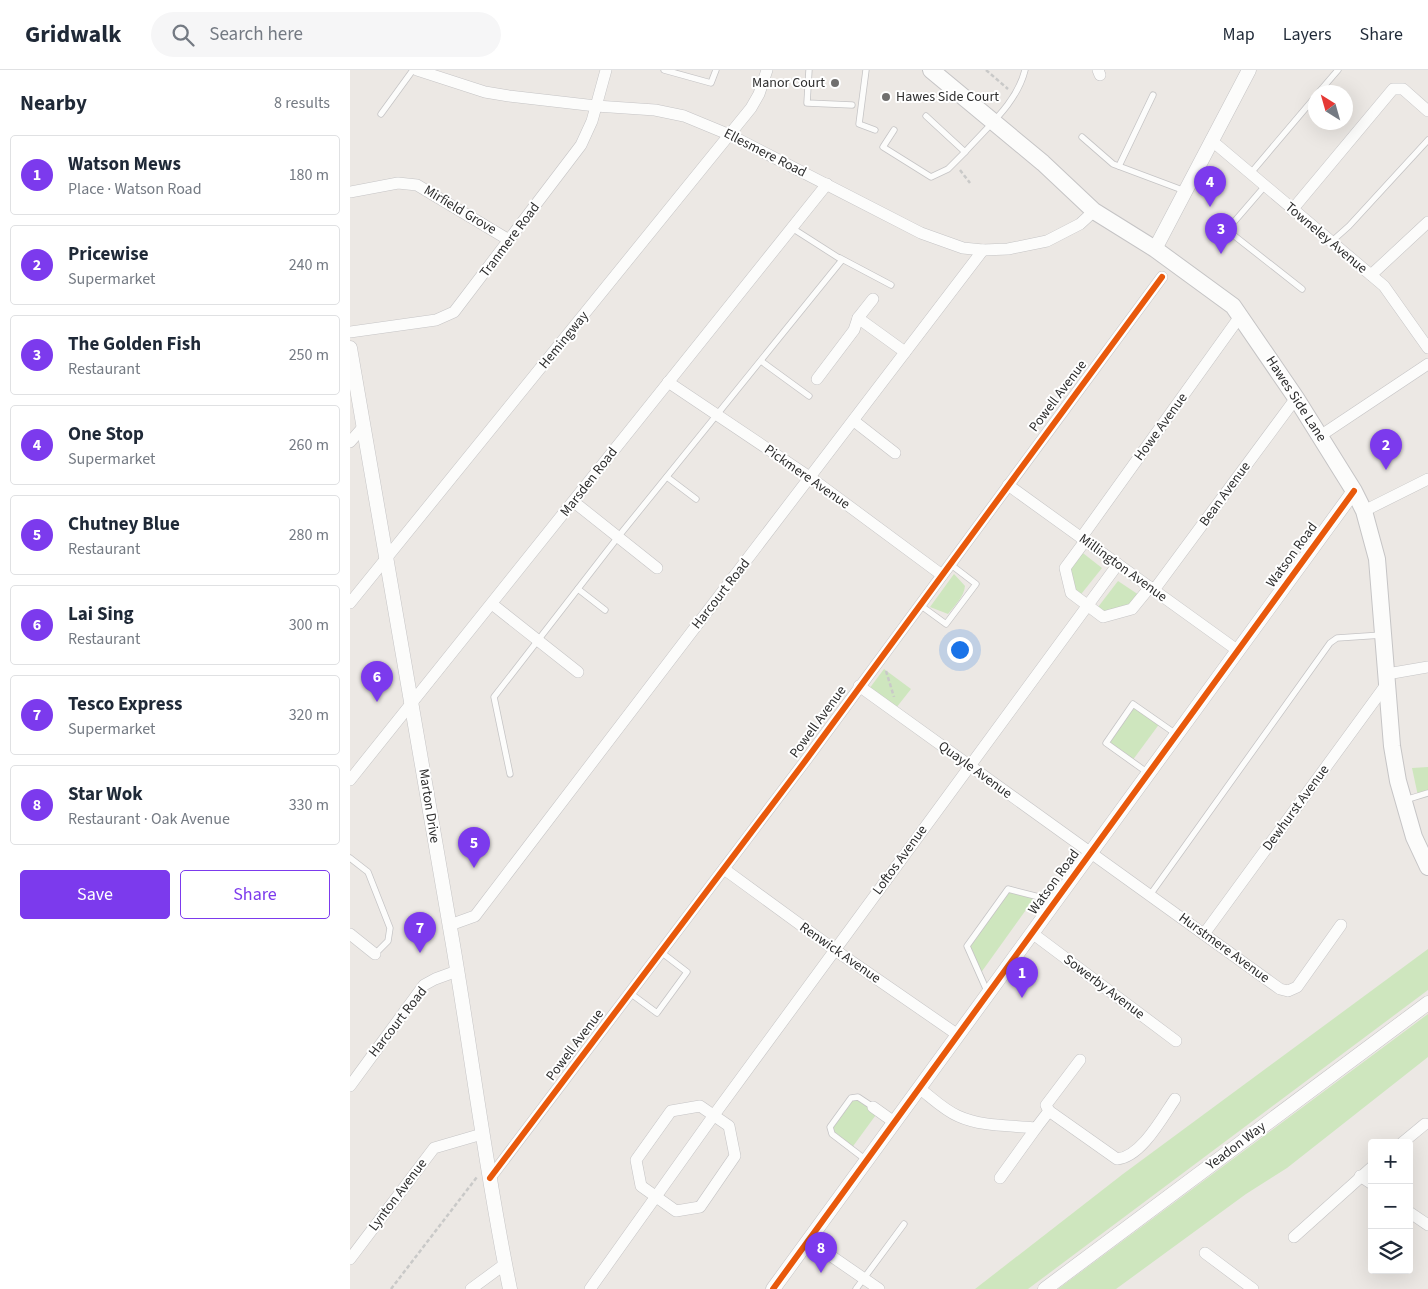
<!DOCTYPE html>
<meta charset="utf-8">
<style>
:root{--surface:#fff;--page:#f6f6f7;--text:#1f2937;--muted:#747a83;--line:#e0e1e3;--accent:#7c3aed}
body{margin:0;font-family:"Source Sans 3",sans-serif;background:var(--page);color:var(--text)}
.controls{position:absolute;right:15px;bottom:15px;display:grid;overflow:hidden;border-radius:5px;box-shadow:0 5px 20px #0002}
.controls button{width:45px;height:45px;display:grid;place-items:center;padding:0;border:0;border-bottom:1px solid var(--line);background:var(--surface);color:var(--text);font:25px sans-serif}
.compass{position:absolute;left:958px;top:15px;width:45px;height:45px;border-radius:50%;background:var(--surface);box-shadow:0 5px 20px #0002;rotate:323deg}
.you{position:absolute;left:609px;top:579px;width:18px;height:18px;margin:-12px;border:4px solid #fff;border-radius:50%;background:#1a73e8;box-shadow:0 0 0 8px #1a73e833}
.badge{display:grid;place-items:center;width:32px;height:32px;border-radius:50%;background:var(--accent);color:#fff;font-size:16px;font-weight:700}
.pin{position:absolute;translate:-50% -41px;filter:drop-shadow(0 1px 2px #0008)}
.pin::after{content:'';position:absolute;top:26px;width:18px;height:15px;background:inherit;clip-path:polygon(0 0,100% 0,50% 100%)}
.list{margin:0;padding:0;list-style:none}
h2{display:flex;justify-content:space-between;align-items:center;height:65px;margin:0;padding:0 20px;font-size:21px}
h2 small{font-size:16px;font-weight:400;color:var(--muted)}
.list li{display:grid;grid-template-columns:32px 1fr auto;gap:15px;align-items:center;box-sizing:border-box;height:80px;margin:0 10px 10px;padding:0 10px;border:1px solid var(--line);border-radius:5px}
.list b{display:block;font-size:19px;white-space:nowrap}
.list p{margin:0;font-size:16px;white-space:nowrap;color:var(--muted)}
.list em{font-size:16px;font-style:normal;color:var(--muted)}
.actions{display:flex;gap:10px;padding:15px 20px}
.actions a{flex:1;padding:11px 0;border:1px solid var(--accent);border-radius:5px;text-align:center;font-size:18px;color:var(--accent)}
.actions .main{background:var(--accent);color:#fff}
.icon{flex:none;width:28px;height:28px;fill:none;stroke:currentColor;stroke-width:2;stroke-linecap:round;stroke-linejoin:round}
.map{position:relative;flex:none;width:1078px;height:1219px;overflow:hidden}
header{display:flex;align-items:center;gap:30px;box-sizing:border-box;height:70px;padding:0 25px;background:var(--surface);border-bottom:1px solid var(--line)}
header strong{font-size:24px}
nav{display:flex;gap:28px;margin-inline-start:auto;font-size:18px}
.search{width:350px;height:45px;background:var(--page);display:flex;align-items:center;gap:12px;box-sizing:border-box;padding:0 18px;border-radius:28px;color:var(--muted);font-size:19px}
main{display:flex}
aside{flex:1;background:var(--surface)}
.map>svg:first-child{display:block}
</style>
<header>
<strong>Gridwalk</strong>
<div class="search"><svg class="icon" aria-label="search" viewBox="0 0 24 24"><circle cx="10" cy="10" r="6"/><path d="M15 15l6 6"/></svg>Search here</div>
<nav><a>Map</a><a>Layers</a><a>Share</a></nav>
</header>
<main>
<aside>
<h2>Nearby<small>8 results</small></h2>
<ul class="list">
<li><span class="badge">1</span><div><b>Watson Mews</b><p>Place · Watson Road</p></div><em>180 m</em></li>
<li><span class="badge">2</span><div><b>Pricewise</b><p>Supermarket</p></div><em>240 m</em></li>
<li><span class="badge">3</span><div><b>The Golden Fish</b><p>Restaurant</p></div><em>250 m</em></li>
<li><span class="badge">4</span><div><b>One Stop</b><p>Supermarket</p></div><em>260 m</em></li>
<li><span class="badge">5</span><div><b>Chutney Blue</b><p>Restaurant</p></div><em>280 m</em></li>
<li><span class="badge">6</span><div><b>Lai Sing</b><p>Restaurant</p></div><em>300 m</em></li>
<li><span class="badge">7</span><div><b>Tesco Express</b><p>Supermarket</p></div><em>320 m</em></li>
<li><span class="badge">8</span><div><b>Star Wok</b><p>Restaurant · Oak Avenue</p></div><em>330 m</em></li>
</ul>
<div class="actions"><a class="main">Save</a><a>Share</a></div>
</aside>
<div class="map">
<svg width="1078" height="1219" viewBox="0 0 1078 1219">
<rect width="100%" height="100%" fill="#ece8e4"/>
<g fill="#cee6be">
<path d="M 729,480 L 752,498 L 728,528 L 715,498 Z"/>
<path d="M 604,504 L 615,516 C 614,527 605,535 598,544 L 580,537 Z"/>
<path d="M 768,511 L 792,527 L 782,539 L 753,547 L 745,541 Z"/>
<path d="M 534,599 L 561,619 L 546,638 L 519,619 Z"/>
<path d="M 783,634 L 810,653 L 782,691 L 756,673 Z"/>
<path d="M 1078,697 L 1078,723 L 1068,726 L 1062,698 Z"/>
<path d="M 658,819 L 686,826 L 630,904 L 617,876 Z"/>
<path d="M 1078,879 L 1078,920 L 678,1219 L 625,1219 L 773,1104 Z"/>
<path d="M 1078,944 L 1078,987 L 937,1098 L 896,1124 L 766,1219 L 708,1219 Z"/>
<path d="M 508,1027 L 528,1042 L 501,1079 L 482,1064 L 480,1057 L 501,1028 Z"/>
</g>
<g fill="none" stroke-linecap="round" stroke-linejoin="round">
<defs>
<g id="service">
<path d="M 314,0 L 361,13 L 366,0"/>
<path d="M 459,0 L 457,33 L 502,35"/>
<path d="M 516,0 L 509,54 L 525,60"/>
<path d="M 969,22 L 988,0"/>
<path d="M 31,44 L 63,0"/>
<path d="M 576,46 L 615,82 C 637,57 667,33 675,0"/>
<path d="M 544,60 L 533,77 L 581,107 L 598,99 L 615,82"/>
<path d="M 732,67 L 763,94 L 835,121"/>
<path d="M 769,96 L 803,25"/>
<path d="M 900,104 L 966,26"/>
<path d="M 915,116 L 877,160 L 952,219"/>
<path d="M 981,172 L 999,156 L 1078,70"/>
<path d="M 490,188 L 541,215"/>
<path d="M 411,291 L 459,326"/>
<path d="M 317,407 L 346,429"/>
<path d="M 228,519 L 255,540"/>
<path d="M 570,535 L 596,554 L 626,514 L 600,494"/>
<path d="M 798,703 L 756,673 L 783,634 L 826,664"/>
<path d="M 160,704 L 144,627 L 268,467 L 492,190 L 442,158"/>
<path d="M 1055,730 L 1078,723"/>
<path d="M 0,788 L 18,802 L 40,858 L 38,871 L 25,884"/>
<path d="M 800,825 L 980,573 L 987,568 L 1032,565"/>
<path d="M 637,921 L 617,876 L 658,819 L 705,831"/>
<path d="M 280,923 L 307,943 L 337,902 L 311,882"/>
<path d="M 516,1090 L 482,1064 L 480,1057 L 501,1028 L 508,1027 L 523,1037"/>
<path d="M 506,1219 L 554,1154"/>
</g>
<g id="minor">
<path d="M 67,0 L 135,22 L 159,26 L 246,36 L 305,40 L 334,46 L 380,65 L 571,163 L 613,178 L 633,180 L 658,179 L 697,171 L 730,154 L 744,141"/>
<path d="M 748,0 L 750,5"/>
<path d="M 861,70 L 1034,216 L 1078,278"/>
<path d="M 0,122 L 48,113 L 67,115 L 159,170"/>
<path d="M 942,140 L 1043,19 L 1053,19 L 1078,41"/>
<path d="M 1021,205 L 1078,152"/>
<path d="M 508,248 L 555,282"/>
<path d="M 0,262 L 86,250 L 104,242 L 231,75 L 242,51 L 256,0"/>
<path d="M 467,309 L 504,260 L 508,248 L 523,229"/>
<path d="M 318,312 L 461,408 L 592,505"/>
<path d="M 504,351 L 545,383"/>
<path d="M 970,366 L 1078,294"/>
<path d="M 0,372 L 14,356"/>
<path d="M 658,415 L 887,580"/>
<path d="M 224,432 L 307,498"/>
<path d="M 1014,441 L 1078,409"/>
<path d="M 731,468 L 891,245"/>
<path d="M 735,471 L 715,498 L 721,523 L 753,547 L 782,539 L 800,517"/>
<path d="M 804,520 L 946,328"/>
<path d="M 0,533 L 401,38 L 409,24 L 417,0"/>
<path d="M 142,534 L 228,602"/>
<path d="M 1037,604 L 1078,597"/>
<path d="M 509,616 L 930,919 L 938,921 L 947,917 L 991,855"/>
<path d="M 0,710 L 477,114"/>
<path d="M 374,799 L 485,880 L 608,965"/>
<path d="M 100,855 L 125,846 L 633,180"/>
<path d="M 682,863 L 826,971"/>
<path d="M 0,864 L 25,884"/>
<path d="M 854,864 L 1038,612"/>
<path d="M 0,1016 L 74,915 L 85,909 L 107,901"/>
<path d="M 569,1018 C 581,1027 594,1040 608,1046 C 632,1057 660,1055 686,1058 L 699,1041 L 696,1035 L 730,990"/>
<path d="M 350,1036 L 379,1056 L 385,1086 L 350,1137 L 326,1141 L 291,1116 L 286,1090 L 321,1041 Z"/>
<path d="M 523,1037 L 544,1052"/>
<path d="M 699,1041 L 767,1089 C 791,1087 812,1048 825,1029"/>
<path d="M 1052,1073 L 1075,1054"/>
<path d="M 1010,1106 L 1022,1114"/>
<path d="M 140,1108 L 453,694 L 812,207"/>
<path d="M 650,1108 L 686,1058"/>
<path d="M 1059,1142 L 1078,1155"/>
<path d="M 944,1167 L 1022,1097"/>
<path d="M 458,1170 L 529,1219"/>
<path d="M 855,1183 L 903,1219"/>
<path d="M 0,1189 L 84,1078 L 132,1064"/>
<path d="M 121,1219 L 155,1194"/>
<path d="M 240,1219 L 364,1045 L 768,494"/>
</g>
<g id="tertiary">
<path d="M 805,179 L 899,0"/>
<path d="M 0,278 C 35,475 69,672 102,869 C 122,986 136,1103 160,1219"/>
<path d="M 423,1219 L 1004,421"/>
<path d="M 695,1219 L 1078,933"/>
</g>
<path id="secondary" d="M 581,0 L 693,93 L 744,141 L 805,179 L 883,236 L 946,328 L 1004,421 L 1014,441 L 1027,489 L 1042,676 L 1048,711 L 1064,767 L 1078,797"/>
</defs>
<use href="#service" stroke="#c5c4c5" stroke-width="7"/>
<use href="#minor" stroke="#c5c4c5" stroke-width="12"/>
<use href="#tertiary" stroke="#c5c4c5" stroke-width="15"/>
<use href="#secondary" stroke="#c5c4c5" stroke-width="18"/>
<g stroke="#c9c9c8" stroke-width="2.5" stroke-dasharray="4 2.5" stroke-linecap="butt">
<path d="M 636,0 L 658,19"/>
<path d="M 610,100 L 620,113"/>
<path d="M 536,601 L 544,627"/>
<path d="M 41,1219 L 127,1107"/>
</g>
<use href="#service" stroke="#fcfcfb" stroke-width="5.5"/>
<use href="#minor" stroke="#fcfcfb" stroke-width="11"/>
<use href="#tertiary" stroke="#fcfcfb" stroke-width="14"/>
<use href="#secondary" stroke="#fcfcfb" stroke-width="16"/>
<defs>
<g id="cycleway">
<path d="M 140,1108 L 453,694 L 812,207"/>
<path d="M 423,1219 L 1004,421"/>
</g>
</defs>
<use href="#cycleway" stroke="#fff" stroke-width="9"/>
<use href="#cycleway" stroke="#e8590c" stroke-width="6"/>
</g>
<g fill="#706f6e" stroke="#fff" stroke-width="2">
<circle cx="485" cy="13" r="5"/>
<circle cx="536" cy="27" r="5"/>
</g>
<g text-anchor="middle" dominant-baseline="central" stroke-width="4" stroke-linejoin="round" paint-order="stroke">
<g font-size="14" fill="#2e2e2e" stroke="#fff" text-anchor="end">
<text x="475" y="13">Manor Court</text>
<text x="546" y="27" text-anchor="start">Hawes Side Court</text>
</g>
<g font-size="14" fill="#2e2e2e" stroke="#fff">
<text transform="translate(415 83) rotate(27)">Ellesmere Road</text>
<text transform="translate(110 140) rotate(31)">Mirfield Grove</text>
<text transform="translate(976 168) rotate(40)">Towneley Avenue</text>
<text transform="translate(160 170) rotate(-53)">Tranmere Road</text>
<text transform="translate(214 270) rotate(-51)">Hemingway</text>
<text transform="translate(708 326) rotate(-53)">Powell Avenue</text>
<text transform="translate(946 329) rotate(57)">Hawes Side Lane</text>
<text transform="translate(811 357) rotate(-54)">Howe Avenue</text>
<text transform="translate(457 407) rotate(35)">Pickmere Avenue</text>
<text transform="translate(239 412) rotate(-52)">Marsden Road</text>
<text transform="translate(875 424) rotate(-54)">Bean Avenue</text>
<text transform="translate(942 485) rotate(-54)">Watson Road</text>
<text transform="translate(773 498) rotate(36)">Millington Avenue</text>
<text transform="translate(371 524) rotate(-52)">Harcourt Road</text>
<text transform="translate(468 652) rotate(-54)">Powell Avenue</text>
<text transform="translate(625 700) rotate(36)">Quayle Avenue</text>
<text transform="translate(79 736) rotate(81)">Marton Drive</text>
<text transform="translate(946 738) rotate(-54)">Dewhurst Avenue</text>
<text transform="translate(550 790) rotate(-54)">Loftos Avenue</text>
<text transform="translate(704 812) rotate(-54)">Watson Road</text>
<text transform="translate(874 878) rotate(36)">Hurstmere Avenue</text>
<text transform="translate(490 883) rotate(35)">Renwick Avenue</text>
<text transform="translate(754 917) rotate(37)">Sowerby Avenue</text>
<text transform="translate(48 952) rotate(-52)">Harcourt Road</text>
<text transform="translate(225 975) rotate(-53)">Powell Avenue</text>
<text transform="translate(886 1076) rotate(-37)">Yeadon Way</text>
<text transform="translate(48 1125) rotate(-53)">Lynton Avenue</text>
</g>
</g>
</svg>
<div class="controls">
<button>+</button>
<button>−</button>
<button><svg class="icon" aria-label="layers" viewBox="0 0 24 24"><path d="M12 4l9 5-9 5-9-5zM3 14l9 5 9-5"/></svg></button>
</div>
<svg class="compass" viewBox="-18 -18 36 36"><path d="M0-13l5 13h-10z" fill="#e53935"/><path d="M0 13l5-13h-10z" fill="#747a83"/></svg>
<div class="you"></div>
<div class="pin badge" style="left:672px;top:928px">1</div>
<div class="pin badge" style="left:1036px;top:400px">2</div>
<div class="pin badge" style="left:871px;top:184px">3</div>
<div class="pin badge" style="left:860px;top:137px">4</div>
<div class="pin badge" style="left:124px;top:798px">5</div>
<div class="pin badge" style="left:27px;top:632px">6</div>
<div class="pin badge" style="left:70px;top:883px">7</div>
<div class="pin badge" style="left:471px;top:1203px">8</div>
</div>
</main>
